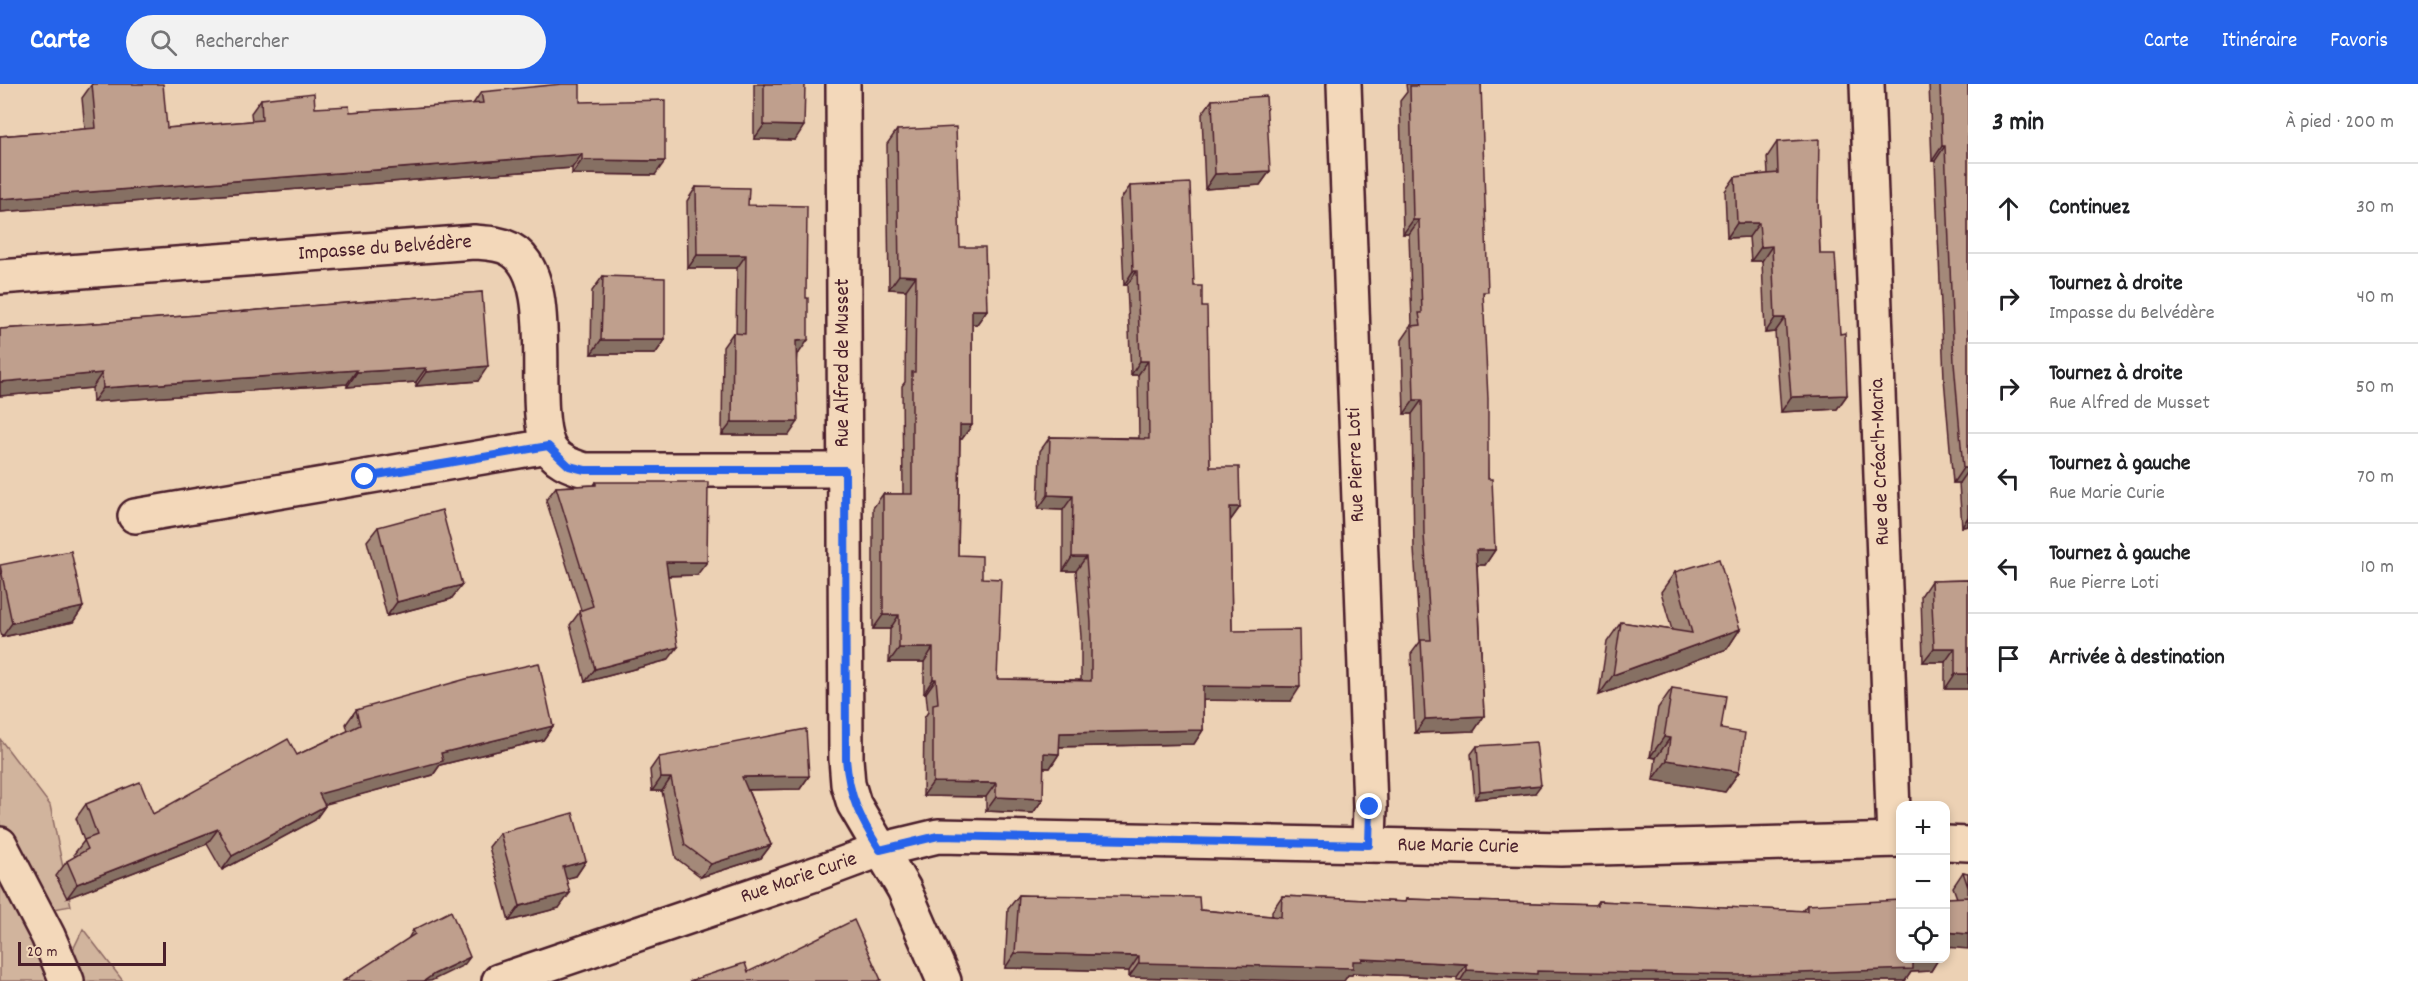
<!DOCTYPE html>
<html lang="fr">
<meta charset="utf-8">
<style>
:root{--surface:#fff;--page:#f2f2f2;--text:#202124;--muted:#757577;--line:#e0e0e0;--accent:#2563eb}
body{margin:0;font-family:Dekko,sans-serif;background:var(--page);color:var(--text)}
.controls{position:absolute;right:18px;bottom:18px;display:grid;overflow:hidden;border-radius:12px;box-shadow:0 3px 9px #0003}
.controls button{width:54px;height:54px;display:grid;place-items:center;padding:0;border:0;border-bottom:2px solid var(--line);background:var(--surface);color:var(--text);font:30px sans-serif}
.scale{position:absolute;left:18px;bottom:15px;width:148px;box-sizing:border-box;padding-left:6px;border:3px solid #4a1f2b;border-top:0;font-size:16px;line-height:21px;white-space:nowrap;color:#4a1f2b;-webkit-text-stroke:4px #f3d8ba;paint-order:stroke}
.stop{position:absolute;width:18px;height:18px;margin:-14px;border:4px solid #2563eb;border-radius:50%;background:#fff}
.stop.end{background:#2563eb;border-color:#fff;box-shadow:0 2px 6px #0008}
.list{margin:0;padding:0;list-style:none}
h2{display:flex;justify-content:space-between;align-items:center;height:78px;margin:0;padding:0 24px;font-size:26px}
h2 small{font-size:20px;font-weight:400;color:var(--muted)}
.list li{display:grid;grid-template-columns:39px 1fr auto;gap:18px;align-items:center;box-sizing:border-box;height:90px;padding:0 24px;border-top:2px solid var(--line)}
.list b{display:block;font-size:22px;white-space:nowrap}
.list p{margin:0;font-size:20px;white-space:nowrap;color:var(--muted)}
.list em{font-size:20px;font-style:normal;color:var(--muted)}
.icon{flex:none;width:33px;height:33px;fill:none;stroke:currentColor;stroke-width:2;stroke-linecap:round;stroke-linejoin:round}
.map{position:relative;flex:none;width:1968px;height:897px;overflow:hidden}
header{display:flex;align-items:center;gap:36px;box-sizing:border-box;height:84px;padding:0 30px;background:var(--accent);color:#fff}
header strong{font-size:28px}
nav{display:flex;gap:33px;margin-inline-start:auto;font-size:21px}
.search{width:420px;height:54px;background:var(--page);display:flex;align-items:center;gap:15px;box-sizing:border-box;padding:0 21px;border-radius:33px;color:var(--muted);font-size:22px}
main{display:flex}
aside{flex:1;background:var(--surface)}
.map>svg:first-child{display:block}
</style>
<header>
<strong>Carte</strong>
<div class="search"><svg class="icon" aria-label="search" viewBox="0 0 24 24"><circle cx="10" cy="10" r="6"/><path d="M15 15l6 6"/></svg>Rechercher</div>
<nav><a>Carte</a><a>Itinéraire</a><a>Favoris</a></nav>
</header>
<main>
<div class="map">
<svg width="1968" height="897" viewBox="0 0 1968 897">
<rect width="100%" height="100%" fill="#ecd1b4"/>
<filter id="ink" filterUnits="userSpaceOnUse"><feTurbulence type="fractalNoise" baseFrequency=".0167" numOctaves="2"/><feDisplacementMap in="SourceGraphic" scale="12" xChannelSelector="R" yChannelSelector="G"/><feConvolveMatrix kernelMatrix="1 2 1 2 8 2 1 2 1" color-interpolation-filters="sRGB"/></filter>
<g filter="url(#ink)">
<path fill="#d1b49d" stroke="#8e6a64" stroke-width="1.5" d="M 0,655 L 50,721 L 71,822 L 20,831 L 36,862 L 46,890 L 68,876 L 83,845 L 123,897 L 0,897 Z"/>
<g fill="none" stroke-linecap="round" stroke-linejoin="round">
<defs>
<g id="minor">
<path d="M 843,0 L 846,675 L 848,700 L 854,720 L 904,805 L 944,897"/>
<path d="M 1344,0 L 1370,723 L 1369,761"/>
<path d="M 1867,0 L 1894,756"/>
<path d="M 0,193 L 474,158 C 486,159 499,159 510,165 C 560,192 529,315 548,361 C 554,376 571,382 585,386 L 845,386"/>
<path d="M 135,432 L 548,362"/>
<path d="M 1946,759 L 1968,760"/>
<path d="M 0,760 L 48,852 L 67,897"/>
<path d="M 499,897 L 818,789 L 880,766 L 938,752 L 1561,765 L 1900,756"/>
</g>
</defs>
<use href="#minor" stroke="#4a1f2b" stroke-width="38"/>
<use href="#minor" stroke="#f3d8ba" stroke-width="33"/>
</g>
<g fill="#a48979" stroke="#4a1f2b" stroke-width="1.5">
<path d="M 92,0 L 167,44 L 252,37 L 251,29 L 261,15 L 315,24 L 350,28 L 473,20 L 481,8 L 580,18 L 655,91 L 572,90 L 572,84 L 0,128 L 0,52 L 85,45 L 82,14 Z"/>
<path d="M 754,0 L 805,0 L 795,56 L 754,55 Z"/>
<path d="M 1406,0 L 1481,0 L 1483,214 L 1488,395 L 1495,466 L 1485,481 L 1477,481 L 1484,632 L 1474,647 L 1415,649 L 1411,570 L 1420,558 L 1414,465 L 1412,330 L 1404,330 L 1402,256 L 1409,246 L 1409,243 L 1412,240 L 1409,150 L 1403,150 L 1400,17 L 1407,8 Z"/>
<path d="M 1929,0 L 1968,0 L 1968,442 L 1962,443 L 1959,399 L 1953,399 L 1944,294 L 1935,77 L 1932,77 Z"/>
<path d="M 1212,16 L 1270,87 L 1260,101 L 1205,105 L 1202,30 Z"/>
<path d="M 897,46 L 960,163 L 987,226 L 977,240 L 972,240 L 972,341 L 962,355 L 960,355 L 958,471 L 982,494 L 997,595 L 1081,596 L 1081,553 L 1076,487 L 1063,487 L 1063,426 L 1038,425 L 1040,367 L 1050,353 L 1139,354 L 1138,291 L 1131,291 L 1127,201 L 1124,201 L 1120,116 L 1130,102 L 1194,202 L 1202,223 L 1210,383 L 1240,423 L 1230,437 L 1232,547 L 1291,617 L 1203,616 L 1203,646 L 1194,660 L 1059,663 L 1059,670 L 1050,684 L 1043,684 L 1043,715 L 1033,729 L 986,727 L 986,713 L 923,712 L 924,634 L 928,628 L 926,609 L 924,609 L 924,578 L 889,578 L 890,545 L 873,545 L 873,424 L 883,410 L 903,410 L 902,302 L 905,298 L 906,206 L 889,205 L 887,60 Z"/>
<path d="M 1777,58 L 1818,116 L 1820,170 L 1840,250 L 1847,311 L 1837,325 L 1781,328 L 1775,248 L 1765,249 L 1762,177 L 1751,177 L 1749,153 L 1727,154 L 1725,107 L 1735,93 L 1768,90 L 1767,73 Z"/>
<path d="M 696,103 L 748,121 L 799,269 L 797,270 L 789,351 L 722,351 L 723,263 L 733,249 L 736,250 L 737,184 L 688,184 L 687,117 Z"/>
<path d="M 603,192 L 665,256 L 655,270 L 591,270 L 592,207 Z"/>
<path d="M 482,208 L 478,297 L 416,302 L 416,298 L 347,303 L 347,300 L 93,318 L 92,304 L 0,312 L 0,245 L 97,239 Z"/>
<path d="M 596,398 L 697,491 L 668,492 L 668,576 L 585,598 L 570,541 L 581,526 L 546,416 L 556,403 L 594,401 Z"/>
<path d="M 378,443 L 462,501 L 451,515 L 387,532 L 367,457 Z"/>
<path d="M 0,484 L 83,523 L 73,538 L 2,553 L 0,546 Z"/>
<path d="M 1675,488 L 1740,545 L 1727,565 L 1599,611 L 1607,558 L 1621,538 L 1672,546 L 1661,508 Z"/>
<path d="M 1968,496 L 1968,605 L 1945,605 L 1945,578 L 1923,578 L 1921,512 L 1931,497 Z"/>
<path d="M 1672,604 L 1721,645 L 1739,688 L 1725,708 L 1653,696 L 1656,674 L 1650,673 L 1658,624 Z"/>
<path d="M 356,626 L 553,642 L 543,656 L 440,681 L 433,691 L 324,720 L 325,722 L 315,736 L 222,786 L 207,760 L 67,814 L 56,792 L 67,777 L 75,773 L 74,770 L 84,757 L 76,734 L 86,720 L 153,730 L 297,671 L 348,647 L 346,640 Z"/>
<path d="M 1477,662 L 1535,709 L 1475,715 L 1471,670 Z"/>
<path d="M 659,673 L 809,692 L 800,705 L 748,706 L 771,761 L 761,774 L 701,793 L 676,774 L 662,707 L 652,707 L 650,686 Z"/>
<path d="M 500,749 L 586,777 L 576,792 L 566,794 L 559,824 L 509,837 L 489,763 Z"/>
<path d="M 1963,788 L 1968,789 L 1968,865 L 1957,814 L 1953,803 Z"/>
<path d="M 1019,811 L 1272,832 L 1272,827 L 1282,812 L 1405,818 L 1406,815 L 1595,821 L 1598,817 L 1802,827 L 1807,821 L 1900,874 L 1939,874 L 1931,887 L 1911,888 L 1905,897 L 1457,897 L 1457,894 L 1353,889 L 1352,891 L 1348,891 L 1344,897 L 1301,897 L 1129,893 L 1129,887 L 1005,884 L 1008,825 Z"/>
<path d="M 413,846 L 464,881 L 408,855 Z"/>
</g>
<g fill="#866f63" stroke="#4a1f2b" stroke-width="1.5">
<path d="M 764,41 L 804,42 L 795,56 L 754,55 Z"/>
<path d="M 1942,62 L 1945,62 L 1935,77 L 1932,77 Z"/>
<path d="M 582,70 L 572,84 L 0,128 L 0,115 Z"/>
<path d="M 582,76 L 665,77 L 655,91 L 572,90 Z"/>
<path d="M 1270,87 L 1260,101 L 1205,105 L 1215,90 Z"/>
<path d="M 1413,136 L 1419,136 L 1409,150 L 1403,150 Z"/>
<path d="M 1737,139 L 1759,139 L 1749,153 L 1727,154 Z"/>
<path d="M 1772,162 L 1762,177 L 1751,177 L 1761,163 Z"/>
<path d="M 697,171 L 746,171 L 737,184 L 688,184 Z"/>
<path d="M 1133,187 L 1137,187 L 1127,201 L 1124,201 Z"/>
<path d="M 899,191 L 916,192 L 906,206 L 889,205 Z"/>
<path d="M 972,226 L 987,226 L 977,240 L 962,240 Z"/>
<path d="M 1775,234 L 1785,234 L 1775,248 L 1765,249 Z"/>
<path d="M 601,256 L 665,256 L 655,270 L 591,270 Z"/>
<path d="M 808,256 L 799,269 L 787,270 L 796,257 Z"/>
<path d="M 1140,277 L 1148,277 L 1138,291 L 1131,291 Z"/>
<path d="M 488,282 L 478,297 L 416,302 L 426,288 Z"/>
<path d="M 426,284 L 416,298 L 347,303 L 357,288 Z"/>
<path d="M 357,286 L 347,300 L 93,318 L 103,304 Z"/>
<path d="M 102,289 L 92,304 L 0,312 L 0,298 Z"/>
<path d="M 1847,311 L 1837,325 L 1781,328 L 1791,313 Z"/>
<path d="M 1414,316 L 1422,316 L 1412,330 L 1404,330 Z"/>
<path d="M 732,338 L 798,338 L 789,351 L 722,351 Z"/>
<path d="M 960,341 L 972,341 L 962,355 L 950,355 Z"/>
<path d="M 1963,384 L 1968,384 L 1968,386 L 1959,399 L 1953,399 Z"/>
<path d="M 1048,411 L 1073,412 L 1063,426 L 1038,425 Z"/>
<path d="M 1230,423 L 1240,423 L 1230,437 Z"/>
<path d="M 1968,433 L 1968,442 L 1962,443 Z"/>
<path d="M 1476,466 L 1495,466 L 1485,481 L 1466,481 Z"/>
<path d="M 1072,473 L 1086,473 L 1076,487 L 1063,487 Z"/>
<path d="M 666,478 L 707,478 L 697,491 L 656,492 Z"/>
<path d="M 462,501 L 451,515 L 387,532 L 397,518 Z"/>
<path d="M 83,523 L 73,538 L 2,553 L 12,539 Z"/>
<path d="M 883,531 L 899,531 L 890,545 L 873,545 Z"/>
<path d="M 1740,545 L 1727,565 L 1599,611 L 1613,591 Z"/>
<path d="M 678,563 L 668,576 L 585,598 L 595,585 Z"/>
<path d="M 899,564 L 933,564 L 924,578 L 889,578 Z"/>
<path d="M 1934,564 L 1955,564 L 1945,578 L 1923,578 Z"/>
<path d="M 1955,590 L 1968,590 L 1968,605 L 1945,605 Z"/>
<path d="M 933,595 L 936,595 L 926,609 L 924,609 Z"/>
<path d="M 1203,602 L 1300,603 L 1291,617 L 1193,616 Z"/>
<path d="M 1484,632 L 1474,647 L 1415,649 L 1425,635 Z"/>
<path d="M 553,642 L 543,656 L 440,681 L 433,691 L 308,725 L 319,710 L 441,669 Z"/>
<path d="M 1203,646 L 1194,660 L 1050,663 L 1060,649 Z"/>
<path d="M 1664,653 L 1670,654 L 1656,674 L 1650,673 Z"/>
<path d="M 1044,669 L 1059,670 L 1050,684 L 1034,683 Z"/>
<path d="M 1667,676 L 1739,688 L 1725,708 L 1653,696 Z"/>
<path d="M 809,692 L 800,705 L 733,706 L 742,693 Z"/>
<path d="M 661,694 L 671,694 L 662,707 L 652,707 Z"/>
<path d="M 933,698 L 996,699 L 986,713 L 923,712 Z"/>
<path d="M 1541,701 L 1535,709 L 1475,715 L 1480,707 Z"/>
<path d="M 996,713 L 1043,715 L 1033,729 L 986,727 Z"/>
<path d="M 325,722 L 315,736 L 222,786 L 232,772 Z"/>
<path d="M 218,745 L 207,760 L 67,814 L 77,800 Z"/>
<path d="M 771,761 L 761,774 L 701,793 L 711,780 Z"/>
<path d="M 586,777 L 576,792 L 553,798 L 563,783 Z"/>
<path d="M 570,809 L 559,824 L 509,837 L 520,822 Z"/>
<path d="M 1946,848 L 1968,850 L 1968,865 L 1946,863 Z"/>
<path d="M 1015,869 L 1139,872 L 1129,887 L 1005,884 Z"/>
<path d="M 470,873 L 464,881 L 431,897 L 424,897 L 434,890 Z"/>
<path d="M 1912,874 L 1939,874 L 1931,887 L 1911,888 L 1905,897 L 1460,897 L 1467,886 L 1537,887 Z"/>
<path d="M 1362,875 L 1467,880 L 1457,894 L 1353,889 L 1352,891 L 1348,891 L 1344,897 L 1301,897 L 1129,893 L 1139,879 L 1353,877 Z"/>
</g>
<g fill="#bf9f8d" stroke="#4a1f2b" stroke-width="1.5">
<path d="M 92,0 L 163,0 L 167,44 L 262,36 L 261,15 L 314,9 L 315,24 L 349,22 L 350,28 L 483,19 L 481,8 L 562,0 L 580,0 L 580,18 L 665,16 L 665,77 L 582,76 L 582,70 L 0,115 L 0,52 L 96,44 Z"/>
<path d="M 764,0 L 805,0 L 804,42 L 764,41 Z"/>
<path d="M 1417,0 L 1481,0 L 1488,208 L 1483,208 L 1488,315 L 1488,395 L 1492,395 L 1495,466 L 1476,466 L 1484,632 L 1425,635 L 1421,556 L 1431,556 L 1424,451 L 1422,316 L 1414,316 L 1412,242 L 1421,241 L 1419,229 L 1422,229 L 1419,136 L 1413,136 L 1410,2 L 1417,2 Z"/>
<path d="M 1940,0 L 1968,0 L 1968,384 L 1963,384 L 1954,279 L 1945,62 L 1942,62 Z"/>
<path d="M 1266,12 L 1270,87 L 1215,90 L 1212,16 Z"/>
<path d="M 956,43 L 960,163 L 985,163 L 987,226 L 972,226 L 972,341 L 960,341 L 958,471 L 982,472 L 982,494 L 1001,495 L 997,595 L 1091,597 L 1091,539 L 1086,473 L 1072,473 L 1073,412 L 1048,411 L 1050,353 L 1149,355 L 1148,277 L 1140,277 L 1137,187 L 1133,187 L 1130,102 L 1190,99 L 1194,202 L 1202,202 L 1202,223 L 1207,223 L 1210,383 L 1239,383 L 1240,423 L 1230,423 L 1232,547 L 1299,546 L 1300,603 L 1203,602 L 1203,646 L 1060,649 L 1059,670 L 1044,669 L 1043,715 L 996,713 L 996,699 L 933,698 L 933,620 L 938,619 L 936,595 L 933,595 L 933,564 L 899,564 L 899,531 L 883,531 L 883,410 L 912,410 L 912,288 L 915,288 L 916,192 L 899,191 L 897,46 Z"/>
<path d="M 1819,55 L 1818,116 L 1820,170 L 1835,170 L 1840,250 L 1845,249 L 1847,311 L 1791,313 L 1785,234 L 1775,234 L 1772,162 L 1761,163 L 1759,139 L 1737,139 L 1735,93 L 1778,89 L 1777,58 Z"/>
<path d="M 696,103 L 749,104 L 748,121 L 807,122 L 806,214 L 808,214 L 808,256 L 796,257 L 798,338 L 732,338 L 733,249 L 745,250 L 746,171 L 697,171 Z"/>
<path d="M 603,192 L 665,194 L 665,256 L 601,256 Z"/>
<path d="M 482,208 L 488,282 L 426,288 L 426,284 L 357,288 L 357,286 L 103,304 L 102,289 L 0,298 L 0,245 L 97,239 Z"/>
<path d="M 596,398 L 708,398 L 707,478 L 666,478 L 678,563 L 595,585 L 579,527 L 593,522 L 556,403 L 596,401 Z"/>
<path d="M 442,426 L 462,501 L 397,518 L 378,443 Z"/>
<path d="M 71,467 L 83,523 L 12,539 L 0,481 Z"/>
<path d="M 1719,475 L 1740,545 L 1613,591 L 1621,538 L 1692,549 L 1675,488 Z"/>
<path d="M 1968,496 L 1968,590 L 1955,590 L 1955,564 L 1934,564 L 1931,497 Z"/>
<path d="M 539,579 L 553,642 L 441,669 L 443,677 L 319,710 L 325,722 L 232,772 L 218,745 L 77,800 L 67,777 L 88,765 L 84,756 L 97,751 L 86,720 L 140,698 L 153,730 L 288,655 L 297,671 L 360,641 L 356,626 L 466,595 Z"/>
<path d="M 1672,604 L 1726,612 L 1721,645 L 1745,649 L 1739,688 L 1667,676 L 1670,654 L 1664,653 Z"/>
<path d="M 806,645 L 809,692 L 742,693 L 771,761 L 711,780 L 685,761 L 671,694 L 661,694 L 659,673 Z"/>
<path d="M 1536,658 L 1541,701 L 1480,707 L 1477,662 Z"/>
<path d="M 573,729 L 586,777 L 563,783 L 570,809 L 520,822 L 500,749 Z"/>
<path d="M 1963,788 L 1968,789 L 1968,803 Z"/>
<path d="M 1019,811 L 1199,813 L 1200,826 L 1281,833 L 1282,812 L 1406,818 L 1406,815 L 1598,821 L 1598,817 L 1807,827 L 1807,821 L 1900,816 L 1900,874 L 1913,874 L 1913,885 L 1739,891 L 1537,887 L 1537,890 L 1467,886 L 1467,880 L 1362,875 L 1362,877 L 1353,877 L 1353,884 L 1139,879 L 1139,872 L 1015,869 Z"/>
<path d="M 1968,813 L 1968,850 L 1946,848 L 1946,814 Z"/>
<path d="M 451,827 L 470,873 L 434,890 L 424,897 L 343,897 L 415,850 L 413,846 Z"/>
<path d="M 854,836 L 881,896 L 877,897 L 689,897 L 745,879 L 748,888 Z"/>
</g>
</g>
<g fill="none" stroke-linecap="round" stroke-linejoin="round" filter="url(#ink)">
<path stroke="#2563eb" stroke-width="8" d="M 365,393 L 548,362 L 569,382 L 585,386 L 845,386 L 846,675 C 849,713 860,734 880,766 L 938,752 L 1369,761 L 1370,723"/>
</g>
<g text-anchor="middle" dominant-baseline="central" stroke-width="4.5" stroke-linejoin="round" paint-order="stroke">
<g font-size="21" fill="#4a1f2b" stroke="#f3d8ba">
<text transform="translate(385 165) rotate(-4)">Impasse du Belvédère</text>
<text transform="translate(844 279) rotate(-90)">Rue Alfred de Musset</text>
<text transform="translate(1881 378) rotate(-92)">Rue de Créac'h-Maria</text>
<text transform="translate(1357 381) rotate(-92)">Rue Pierre Loti</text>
<text transform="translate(1458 763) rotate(1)">Rue Marie Curie</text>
<text transform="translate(799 795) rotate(-19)">Rue Marie Curie</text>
</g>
</g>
</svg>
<div class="controls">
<button>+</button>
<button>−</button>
<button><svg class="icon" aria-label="locate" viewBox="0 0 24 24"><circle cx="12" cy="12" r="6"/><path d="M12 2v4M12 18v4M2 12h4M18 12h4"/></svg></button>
</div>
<div class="scale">20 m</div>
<div class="stop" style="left:365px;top:393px"></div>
<div class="stop end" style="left:1370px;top:723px"></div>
</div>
<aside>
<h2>3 min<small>À pied · 200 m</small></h2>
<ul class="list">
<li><svg class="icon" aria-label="ahead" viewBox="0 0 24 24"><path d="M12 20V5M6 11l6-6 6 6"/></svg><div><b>Continuez</b></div><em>30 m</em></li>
<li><svg class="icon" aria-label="right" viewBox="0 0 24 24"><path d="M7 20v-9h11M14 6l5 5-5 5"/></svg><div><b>Tournez à droite</b><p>Impasse du Belvédère</p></div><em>40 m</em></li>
<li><svg class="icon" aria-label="right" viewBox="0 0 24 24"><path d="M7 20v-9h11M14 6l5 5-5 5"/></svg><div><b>Tournez à droite</b><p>Rue Alfred de Musset</p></div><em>50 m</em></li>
<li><svg class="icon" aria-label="left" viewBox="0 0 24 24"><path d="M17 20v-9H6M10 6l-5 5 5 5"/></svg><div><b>Tournez à gauche</b><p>Rue Marie Curie</p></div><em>70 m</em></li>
<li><svg class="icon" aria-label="left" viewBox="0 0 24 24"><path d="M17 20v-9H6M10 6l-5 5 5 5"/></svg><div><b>Tournez à gauche</b><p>Rue Pierre Loti</p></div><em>10 m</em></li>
<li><svg class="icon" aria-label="arrive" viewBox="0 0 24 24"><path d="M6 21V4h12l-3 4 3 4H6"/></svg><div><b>Arrivée à destination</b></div></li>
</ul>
</aside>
</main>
